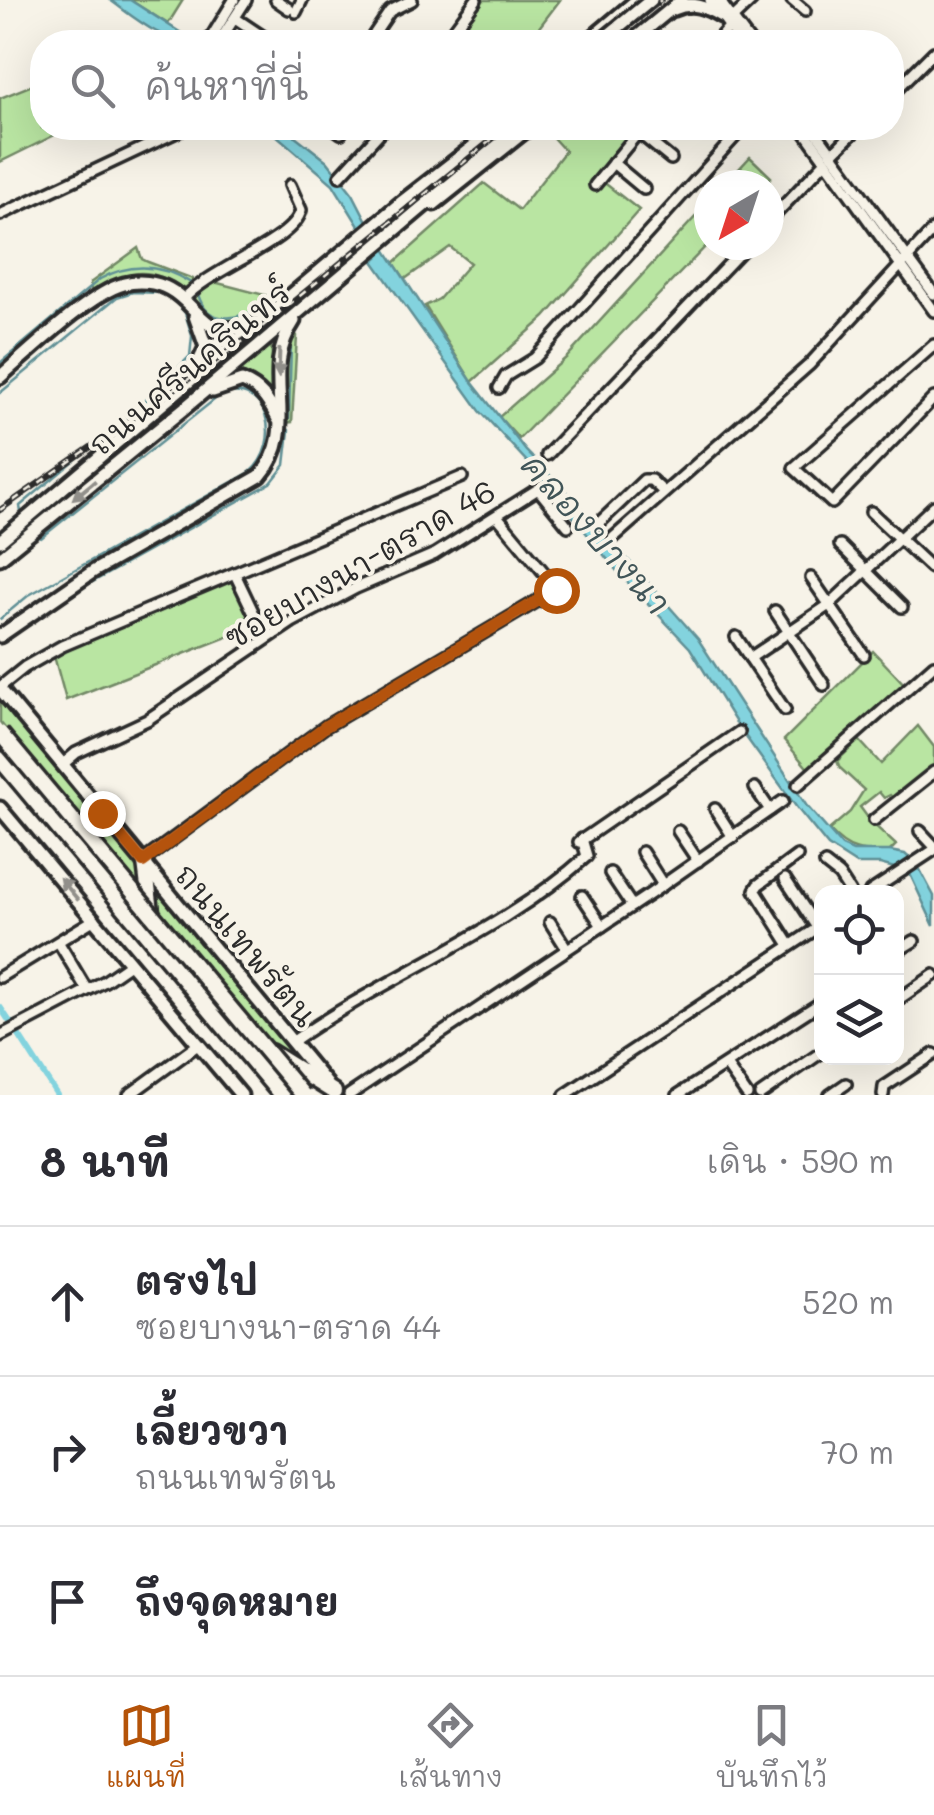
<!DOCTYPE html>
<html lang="th">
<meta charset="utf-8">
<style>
:root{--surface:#fff;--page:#f2f2f3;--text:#2b2b33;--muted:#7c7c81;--line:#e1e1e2;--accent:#b45309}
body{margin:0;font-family:Mali,"Playpen Sans Thai",sans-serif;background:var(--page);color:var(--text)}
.controls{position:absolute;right:30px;bottom:30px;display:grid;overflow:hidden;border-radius:20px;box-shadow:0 10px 40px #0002}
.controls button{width:90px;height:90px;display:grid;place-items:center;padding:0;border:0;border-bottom:2px solid var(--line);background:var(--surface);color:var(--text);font:50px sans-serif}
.compass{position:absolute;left:694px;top:170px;width:90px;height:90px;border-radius:50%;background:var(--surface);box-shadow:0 10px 40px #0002;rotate:219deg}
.stop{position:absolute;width:30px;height:30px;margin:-22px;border:8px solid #b45309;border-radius:50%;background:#fff}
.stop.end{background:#b45309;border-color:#fff;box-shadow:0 2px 10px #0008}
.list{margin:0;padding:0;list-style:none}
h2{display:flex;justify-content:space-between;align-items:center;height:130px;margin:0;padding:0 40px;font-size:42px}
h2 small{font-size:32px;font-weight:400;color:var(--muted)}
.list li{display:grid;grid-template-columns:65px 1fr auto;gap:30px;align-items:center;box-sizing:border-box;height:150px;padding:0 40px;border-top:2px solid var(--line)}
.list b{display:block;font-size:38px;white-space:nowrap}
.list p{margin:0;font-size:32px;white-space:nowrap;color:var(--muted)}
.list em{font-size:32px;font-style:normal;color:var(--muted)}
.icon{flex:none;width:55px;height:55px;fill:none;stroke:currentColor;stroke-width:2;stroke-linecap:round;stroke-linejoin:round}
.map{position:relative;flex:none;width:934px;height:1095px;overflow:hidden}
.search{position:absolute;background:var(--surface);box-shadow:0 10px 40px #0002;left:30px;right:30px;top:30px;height:110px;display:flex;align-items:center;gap:25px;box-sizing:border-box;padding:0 35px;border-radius:40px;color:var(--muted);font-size:38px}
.sheet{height:580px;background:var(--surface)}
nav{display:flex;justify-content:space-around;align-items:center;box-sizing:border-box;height:140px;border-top:2px solid var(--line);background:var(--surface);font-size:28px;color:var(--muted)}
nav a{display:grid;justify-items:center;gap:5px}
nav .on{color:var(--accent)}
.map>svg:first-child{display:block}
</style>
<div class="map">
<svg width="934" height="1095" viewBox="0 0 934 1095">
<rect width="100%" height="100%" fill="#f7f3e8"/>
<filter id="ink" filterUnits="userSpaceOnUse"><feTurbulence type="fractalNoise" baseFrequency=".01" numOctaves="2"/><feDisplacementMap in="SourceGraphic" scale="20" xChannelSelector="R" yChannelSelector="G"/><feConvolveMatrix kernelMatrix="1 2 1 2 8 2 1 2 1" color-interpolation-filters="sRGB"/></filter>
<g filter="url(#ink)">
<g fill="#b9e5a2" stroke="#728866" stroke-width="2.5">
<path d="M 130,0 L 183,0 L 168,24 Z"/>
<path d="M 478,0 L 560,0 L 528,42 L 448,42 Z"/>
<path d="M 42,81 L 42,128 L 69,128 L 0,162 L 0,98 Z"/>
<path d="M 549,128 L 638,128 L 602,181 L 639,210 L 545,317 L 472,382 L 425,306 L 439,299 L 470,263 L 450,247 L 405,279 L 394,263 L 484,183 L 519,210 L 565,151 L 546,130 Z"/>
<path d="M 750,157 L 771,177 L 764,185 L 724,185 Z"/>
<path d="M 709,202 L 709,243 L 519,439 L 499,417 L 567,357 Z"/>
<path d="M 138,248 L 142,259 L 148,262 L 193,279 L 187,291 C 148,266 135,268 94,291 L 91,290 L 90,283 Z"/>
<path d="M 210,281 L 276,298 C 247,320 215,342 194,296 Z"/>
<path d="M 294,332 L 297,336 L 292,422 L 283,423 C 283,395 275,356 294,332 Z"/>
<path d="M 271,344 L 275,388 L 268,391 L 254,378 L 237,373 Z"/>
<path d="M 233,580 L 255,626 L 66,700 L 54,656 Z"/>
<path d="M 873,651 L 905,685 L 810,771 L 784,740 Z"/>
<path d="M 0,701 L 133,863 L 139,872 L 138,890 L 0,722 Z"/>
<path d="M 918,726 L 934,747 L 934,769 L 893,799 L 890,795 L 884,798 L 879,792 L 860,807 L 871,822 L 896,845 L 890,851 C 862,853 848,852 829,830 L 850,812 L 864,790 L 840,768 L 837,761 L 859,740 L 881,764 Z"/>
<path d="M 155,888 L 311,1074 L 275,1054 L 153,907 Z"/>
</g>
<g fill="#83d3de" stroke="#609096" stroke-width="2.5">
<path d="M 110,0 L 130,0 L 195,42 C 163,43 135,18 110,0 Z"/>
<path d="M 268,128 L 285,128 L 327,161 L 353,194 L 368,223 L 472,382 L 526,451 L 584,510 L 698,639 L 806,805 L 842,846 L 853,851 L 890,851 L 905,854 L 918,866 L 934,896 L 934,926 L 909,872 L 880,864 L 856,864 L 828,846 L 797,808 L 738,726 L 690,648 L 616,570 L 542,478 L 480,411 L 373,261 L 378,257 L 333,184 Z"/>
</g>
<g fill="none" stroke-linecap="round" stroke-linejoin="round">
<g stroke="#609096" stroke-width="2.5">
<path d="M 198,294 C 209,333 249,315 273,300"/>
<path d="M 0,363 L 100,279 C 131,262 161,264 191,283"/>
<path d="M 0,393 L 117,297 L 133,292 L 160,293 L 174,300 L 185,313 L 192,336 L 190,356 L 142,404 L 20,506 L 22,519"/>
<path d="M 289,419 L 291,343"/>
<path d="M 82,588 L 271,483 L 285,465 L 289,430"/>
<path d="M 0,619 L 29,595 L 250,472 C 283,444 269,377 219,396 L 41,538 L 37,536"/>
</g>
<g stroke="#83d3de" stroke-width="6">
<path d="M 0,1007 L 12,1025"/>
<path d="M 18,1034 L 57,1095"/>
</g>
<defs>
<g id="minor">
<path d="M 276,0 L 289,9"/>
<path d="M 710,0 L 741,42"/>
<path d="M 792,0 L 805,11"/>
<path d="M 720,2 L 750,42"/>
<path d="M 296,12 L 302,0"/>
<path d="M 235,18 L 268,40"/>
<path d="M 732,19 L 752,0"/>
<path d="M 376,33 L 389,42"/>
<path d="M 209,41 L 234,0"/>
<path d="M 219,42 L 246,0"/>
<path d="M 369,42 L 390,11 L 412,0"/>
<path d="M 445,42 L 476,0"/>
<path d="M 716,42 L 729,27"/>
<path d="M 892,94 L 934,52"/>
<path d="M 334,128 L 341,133"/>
<path d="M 697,128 L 698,128"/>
<path d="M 802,128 L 934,311"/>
<path d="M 813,128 L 934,294"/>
<path d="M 638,132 L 671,159"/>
<path d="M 832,154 L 858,128"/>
<path d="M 613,163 L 644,189"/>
<path d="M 340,176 L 384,128"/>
<path d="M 595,185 L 642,128"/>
<path d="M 0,215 L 185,128"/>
<path d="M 769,221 L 826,161"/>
<path d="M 184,299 C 209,269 295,241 301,210 L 290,185"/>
<path d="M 934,345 L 794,468 L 832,503 L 934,398"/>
<path d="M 499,388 L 506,376 L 535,358 L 743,128"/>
<path d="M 547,455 L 747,245"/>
<path d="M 871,512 L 931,568"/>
<path d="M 599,523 L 644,480 L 651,480 L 664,492"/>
<path d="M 613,538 L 809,365 L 934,229"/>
<path d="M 840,545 L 902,607"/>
<path d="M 235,574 L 257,620"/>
<path d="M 811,578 L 864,655"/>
<path d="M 775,611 L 824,685"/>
<path d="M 736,637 L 785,710"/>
<path d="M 750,658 L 829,605 L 934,506"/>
<path d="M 0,687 L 25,667 L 62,646 L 462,477"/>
<path d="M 62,765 L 76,753 L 147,720 L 292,622 L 356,588 L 435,554 L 538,489 L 568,526"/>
<path d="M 798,785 L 934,665"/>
<path d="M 755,788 L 770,810"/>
<path d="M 715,809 L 733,837"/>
<path d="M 874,820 L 934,772"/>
<path d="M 678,831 L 698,861"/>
<path d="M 920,831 L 934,846"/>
<path d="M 579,842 L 739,732"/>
<path d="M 642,852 L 663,885"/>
<path d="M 143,861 L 326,726 L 556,590 L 556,587 L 497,516"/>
<path d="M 825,864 L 839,875 L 850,892"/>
<path d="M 610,873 L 632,906"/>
<path d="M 785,879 L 822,935"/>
<path d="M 870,892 L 934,850"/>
<path d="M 582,896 L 602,926"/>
<path d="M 550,922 L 567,949"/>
<path d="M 59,943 L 87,990"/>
<path d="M 790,945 L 755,890 L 758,885 L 797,856"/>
<path d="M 896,952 L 914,941"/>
<path d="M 0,977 L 95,919"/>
<path d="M 896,1001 L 934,975"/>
<path d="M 0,1036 L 105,981 L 131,963"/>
<path d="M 292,1042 C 387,975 500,934 587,856 L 582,839"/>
<path d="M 726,1065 L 747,1095"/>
<path d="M 129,1095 L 199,1044"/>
<path d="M 349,1095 L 650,894 L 783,801"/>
<path d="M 565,1095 L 822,925"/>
<path d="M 678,1095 L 822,1002"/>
<path d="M 760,1095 L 822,1052"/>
<path d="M 830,1095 L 846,1084"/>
<path d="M 883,1095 L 884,1087 L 934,1054"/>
</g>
<g id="major">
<path d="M 721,0 L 721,4"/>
<path d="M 674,9 C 692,1 706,7 721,16"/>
<path d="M 587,42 L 637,0"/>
<path d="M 631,42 L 682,0"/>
<path d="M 434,204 L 529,128"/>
<path d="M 194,372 L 206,347 L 195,316"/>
<path d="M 0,377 C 29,352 90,293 124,284 C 139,280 156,282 169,289 C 188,299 198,319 217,329 L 242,328 L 251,324"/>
<path d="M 213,391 L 242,381 C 262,389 268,401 278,419"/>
<path d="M 0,541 L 403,201 L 497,128"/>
<path d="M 0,558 L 187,406 L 516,128"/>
<path d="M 0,636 L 94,571 L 260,476 C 303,427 258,374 294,321"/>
<path d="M 0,689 L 327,1084"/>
<path d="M 0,808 L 241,1095"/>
</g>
<g id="highway">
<path d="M 0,759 L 281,1095"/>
<path d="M 145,863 L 151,911"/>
<path d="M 157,932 L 294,1095"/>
<path d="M 270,1052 L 334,1092"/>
</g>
</defs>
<use href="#minor" stroke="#2b2b2b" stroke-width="16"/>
<use href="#major" stroke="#2b2b2b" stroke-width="19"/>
<use href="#highway" stroke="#2b2b2b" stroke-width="21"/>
<use href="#minor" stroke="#f7f3e8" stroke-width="9"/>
<use href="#major" stroke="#f7f3e8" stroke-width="11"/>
<use href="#highway" stroke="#f7f3e8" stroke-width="14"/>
<defs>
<g id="rail">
<path d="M 609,42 L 661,0"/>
<path d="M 0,510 L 252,335 L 506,128"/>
</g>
</defs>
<use href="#rail" stroke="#2b2b2b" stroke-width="6"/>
<use href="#rail" stroke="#f7f3e8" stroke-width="2.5" stroke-dasharray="8" stroke-linecap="butt"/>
<defs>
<path id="major-bridge" d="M 600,42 L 651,0"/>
<path id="highway-bridge" d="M 0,733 L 303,1095"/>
</defs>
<use href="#major-bridge" stroke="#2b2b2b" stroke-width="19" stroke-linecap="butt"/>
<use href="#highway-bridge" stroke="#2b2b2b" stroke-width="21" stroke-linecap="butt"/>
<use href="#major-bridge" stroke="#f7f3e8" stroke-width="11"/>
<use href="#highway-bridge" stroke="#f7f3e8" stroke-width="14"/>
</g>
<defs><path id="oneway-solid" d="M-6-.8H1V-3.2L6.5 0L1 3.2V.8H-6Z" transform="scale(2.5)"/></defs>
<g fill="#918f8a">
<use href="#oneway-solid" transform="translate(279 363) rotate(92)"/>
<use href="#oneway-solid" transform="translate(84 490) rotate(141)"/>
<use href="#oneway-solid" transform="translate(69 889) rotate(-130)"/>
</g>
</g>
<g fill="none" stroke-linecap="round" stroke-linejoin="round" filter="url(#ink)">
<path stroke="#b45309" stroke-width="12" d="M 102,813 L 143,862 L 326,726 L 556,590"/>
</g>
<g text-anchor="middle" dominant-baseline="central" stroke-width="8" stroke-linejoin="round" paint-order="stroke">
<g font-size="32" fill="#2b2b2b" stroke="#f7f3e8">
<text transform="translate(189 367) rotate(-40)">ถนนศรีนครินทร์</text>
<text transform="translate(359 563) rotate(-30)">ซอยบางนา-ตราด 46</text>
<text transform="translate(247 944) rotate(50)">ถนนเทพรัตน</text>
</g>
<g font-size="35" font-style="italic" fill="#415558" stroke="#f7f3e8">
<text transform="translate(597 533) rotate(48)">คลองบางนา</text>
</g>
</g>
</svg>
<div class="controls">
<button><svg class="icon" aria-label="locate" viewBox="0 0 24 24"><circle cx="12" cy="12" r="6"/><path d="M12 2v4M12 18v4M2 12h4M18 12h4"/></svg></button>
<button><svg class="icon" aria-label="layers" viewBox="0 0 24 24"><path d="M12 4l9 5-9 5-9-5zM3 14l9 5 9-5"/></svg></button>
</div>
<svg class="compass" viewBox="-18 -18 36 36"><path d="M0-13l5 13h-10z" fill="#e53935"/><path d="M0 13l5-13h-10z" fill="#7c7c81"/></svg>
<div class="stop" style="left:556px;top:590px"></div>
<div class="stop end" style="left:102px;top:813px"></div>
<div class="search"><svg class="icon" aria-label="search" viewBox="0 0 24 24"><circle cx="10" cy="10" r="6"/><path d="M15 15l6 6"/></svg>ค้นหาที่นี่</div>
</div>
<section class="sheet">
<h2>8 นาที<small>เดิน · 590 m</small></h2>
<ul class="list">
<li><svg class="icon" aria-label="ahead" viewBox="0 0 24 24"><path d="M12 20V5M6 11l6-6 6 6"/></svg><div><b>ตรงไป</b><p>ซอยบางนา-ตราด 44</p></div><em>520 m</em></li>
<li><svg class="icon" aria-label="right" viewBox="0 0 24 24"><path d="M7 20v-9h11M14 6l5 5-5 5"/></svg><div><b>เลี้ยวขวา</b><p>ถนนเทพรัตน</p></div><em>70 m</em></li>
<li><svg class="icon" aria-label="arrive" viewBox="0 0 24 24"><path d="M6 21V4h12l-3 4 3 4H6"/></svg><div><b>ถึงจุดหมาย</b></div></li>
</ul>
</section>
<nav>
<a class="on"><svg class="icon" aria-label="map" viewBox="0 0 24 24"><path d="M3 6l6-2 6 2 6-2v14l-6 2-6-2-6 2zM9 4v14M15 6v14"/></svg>แผนที่</a>
<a><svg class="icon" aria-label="directions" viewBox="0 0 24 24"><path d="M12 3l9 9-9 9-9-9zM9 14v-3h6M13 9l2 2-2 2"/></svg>เส้นทาง</a>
<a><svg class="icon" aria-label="saved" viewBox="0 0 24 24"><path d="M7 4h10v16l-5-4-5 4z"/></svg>บันทึกไว้</a>
</nav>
